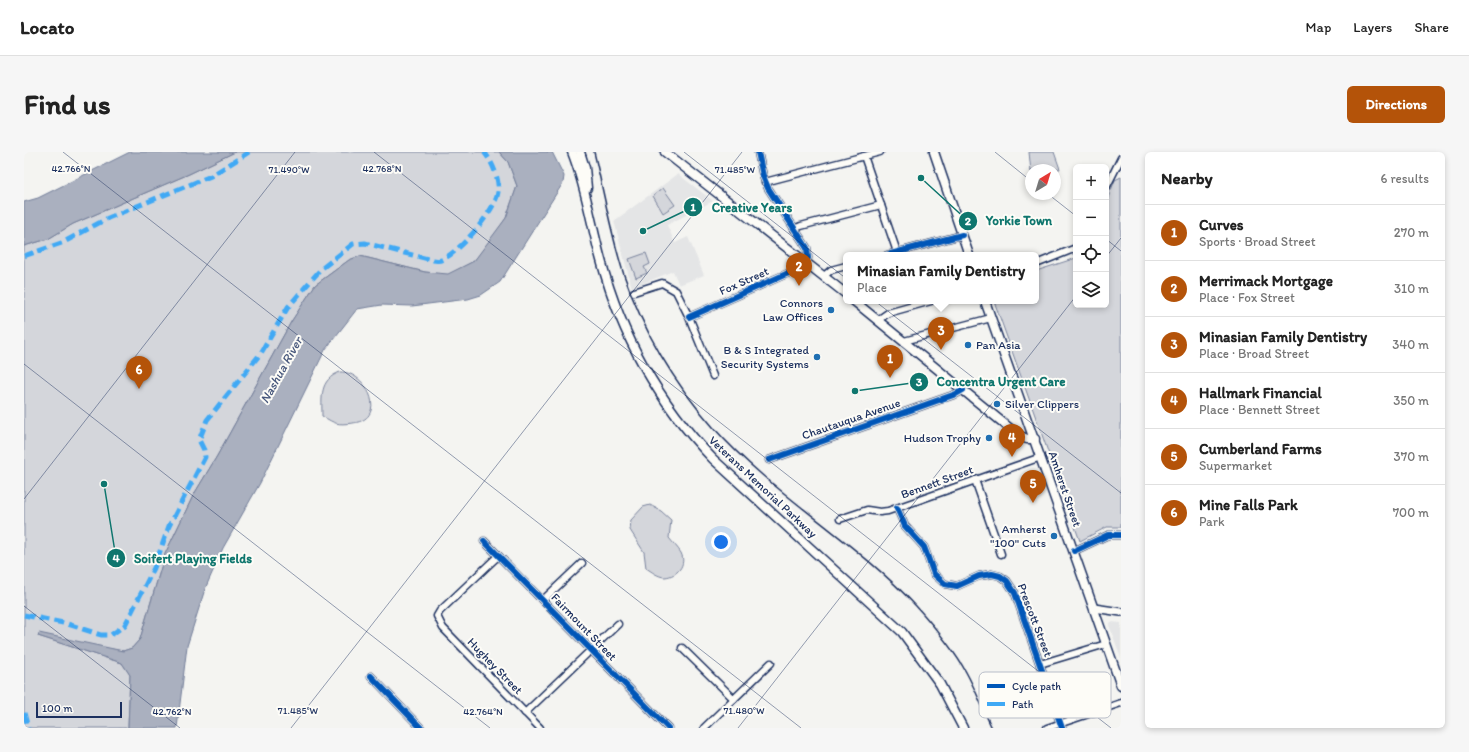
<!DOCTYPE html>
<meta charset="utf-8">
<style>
:root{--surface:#fff;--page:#f6f6f6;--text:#222;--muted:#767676;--line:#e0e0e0;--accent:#b45309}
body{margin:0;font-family:Itim,sans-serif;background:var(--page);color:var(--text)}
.controls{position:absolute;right:12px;top:12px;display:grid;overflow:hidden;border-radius:6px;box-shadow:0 2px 6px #0003}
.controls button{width:36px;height:36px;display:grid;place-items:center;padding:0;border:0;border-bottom:1px solid var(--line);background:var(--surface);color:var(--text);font:20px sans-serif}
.compass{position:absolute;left:1001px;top:12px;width:36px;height:36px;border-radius:50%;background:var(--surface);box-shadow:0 2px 6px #0003;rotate:38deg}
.scale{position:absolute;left:12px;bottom:10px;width:86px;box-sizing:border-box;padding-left:4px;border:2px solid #1b2f5e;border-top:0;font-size:11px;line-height:14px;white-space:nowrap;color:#1b2f5e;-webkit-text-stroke:3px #fdfcf7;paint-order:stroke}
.you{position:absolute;left:697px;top:390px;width:14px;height:14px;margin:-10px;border:3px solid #fff;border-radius:50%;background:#1a73e8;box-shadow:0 0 0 6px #1a73e833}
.badge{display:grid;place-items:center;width:26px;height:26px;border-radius:50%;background:var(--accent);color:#fff;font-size:13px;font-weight:700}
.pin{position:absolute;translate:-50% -33px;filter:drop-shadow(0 1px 2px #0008)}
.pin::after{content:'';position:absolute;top:21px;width:14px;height:12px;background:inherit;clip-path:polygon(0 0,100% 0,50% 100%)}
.popup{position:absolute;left:819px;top:100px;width:196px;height:52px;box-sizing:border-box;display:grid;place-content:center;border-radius:6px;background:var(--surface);filter:drop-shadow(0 1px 3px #0005);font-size:13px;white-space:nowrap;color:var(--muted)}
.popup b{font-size:15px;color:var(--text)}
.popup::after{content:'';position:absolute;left:50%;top:100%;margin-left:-8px;border:8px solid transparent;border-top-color:var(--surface)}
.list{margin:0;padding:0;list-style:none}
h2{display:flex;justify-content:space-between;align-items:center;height:52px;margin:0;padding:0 16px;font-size:17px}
h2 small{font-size:13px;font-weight:400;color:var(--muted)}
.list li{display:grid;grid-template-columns:26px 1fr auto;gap:12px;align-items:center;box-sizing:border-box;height:56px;padding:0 16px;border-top:1px solid var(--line)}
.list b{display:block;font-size:15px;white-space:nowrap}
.list p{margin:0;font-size:13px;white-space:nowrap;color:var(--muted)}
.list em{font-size:13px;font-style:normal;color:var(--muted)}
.icon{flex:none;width:22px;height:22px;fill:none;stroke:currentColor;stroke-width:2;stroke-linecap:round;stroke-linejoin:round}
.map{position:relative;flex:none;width:1097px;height:576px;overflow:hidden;border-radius:6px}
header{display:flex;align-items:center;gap:24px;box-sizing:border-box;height:56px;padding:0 20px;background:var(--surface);border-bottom:1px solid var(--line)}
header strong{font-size:19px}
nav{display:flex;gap:22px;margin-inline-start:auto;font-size:14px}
.intro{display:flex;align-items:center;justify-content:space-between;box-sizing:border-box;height:96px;padding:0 24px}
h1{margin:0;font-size:28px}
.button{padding:10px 18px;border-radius:6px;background:var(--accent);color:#fff;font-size:14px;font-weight:700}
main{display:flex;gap:24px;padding:0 24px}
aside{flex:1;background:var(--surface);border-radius:6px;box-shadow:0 2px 6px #0003}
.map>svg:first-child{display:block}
</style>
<header>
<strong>Locato</strong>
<nav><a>Map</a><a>Layers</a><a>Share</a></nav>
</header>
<div class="intro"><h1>Find us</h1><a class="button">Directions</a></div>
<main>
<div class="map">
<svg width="1097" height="576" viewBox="0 0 1097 576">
<rect width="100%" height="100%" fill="#f4f4f1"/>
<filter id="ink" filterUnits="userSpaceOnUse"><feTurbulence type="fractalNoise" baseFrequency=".025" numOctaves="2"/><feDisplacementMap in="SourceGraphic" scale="8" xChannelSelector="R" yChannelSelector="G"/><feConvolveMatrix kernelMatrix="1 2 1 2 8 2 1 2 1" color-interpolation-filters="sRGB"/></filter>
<g filter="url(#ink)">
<g fill="#e4e5e6">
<path d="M 654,22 L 689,49 L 643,73 L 651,91 L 664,85 L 680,123 L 655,133 L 649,119 L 608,136 L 590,69 Z"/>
<path d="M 1087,470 L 1097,471 L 1097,506 L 1085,473 Z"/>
</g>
<g fill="#d4d6db" stroke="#78829c">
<path d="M 211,0 L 475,0 L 484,10 L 493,34 L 482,66 L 466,89 L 450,109 L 424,123 L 401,120 L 336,104 L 325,108 L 291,133 L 267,170 L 193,304 L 169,344 L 141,402 L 116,487 L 108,496 L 99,499 L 14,484 L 98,511 L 106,523 L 104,576 L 0,576 L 0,94 L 24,87 L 49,72 L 165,22 Z"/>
<path d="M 1005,0 L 1030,0 L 1036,17 L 1007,18 L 1007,20 Z"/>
<path d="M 1097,25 L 1097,375 L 1083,375 L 1056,389 L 970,149 L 1012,149 L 1012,119 L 1052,106 L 1052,153 L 1082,153 L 1082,51 L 1091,28 Z"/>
<path d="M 639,36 L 651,53 L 639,61 L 629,44 Z"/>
<path d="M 622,101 L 626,112 L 620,115 L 623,121 L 612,126 L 605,107 Z"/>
<path d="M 316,220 C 343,219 365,267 329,271 C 312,273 312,272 298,264 C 298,245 295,228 316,220 Z"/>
<path d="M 626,353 L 637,359 L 647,368 L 645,386 C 649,391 654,396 657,401 C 663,413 653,424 641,425 C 634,425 627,419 622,416 L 620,400 L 606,378 L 607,368 L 619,355 Z"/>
</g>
<g fill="#aab0bf" stroke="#717c98">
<path d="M 106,0 L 211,0 L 165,22 L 49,72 L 24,87 L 0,94 L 0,50 L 14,46 Z"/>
<path d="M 475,0 L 528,0 L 540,24 L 539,31 L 476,130 L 457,143 L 444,147 L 388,154 L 358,153 L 333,157 L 301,198 L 236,331 L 199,396 L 181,437 L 163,494 L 153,576 L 104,576 L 106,523 L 98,511 L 14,484 L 15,481 L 99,499 L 108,496 L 116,487 L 141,402 L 169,344 L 193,304 L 267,170 L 291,133 L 325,108 L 336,104 L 401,120 L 424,122 L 450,109 L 482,66 L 493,34 L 484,10 Z"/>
</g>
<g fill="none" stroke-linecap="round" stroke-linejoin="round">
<defs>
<g id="minor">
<path d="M 840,4 L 873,100"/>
<path d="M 741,30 L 856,0"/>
<path d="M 1082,36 L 1097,6"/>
<path d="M 770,77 L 777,74 L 857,53"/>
<path d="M 863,103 L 938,83"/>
<path d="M 1012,112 L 1052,96"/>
<path d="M 800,124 L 807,118 L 822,114"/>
<path d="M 610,140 L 638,131 L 652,139 L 665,165 L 689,224"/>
<path d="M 665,165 L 769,119 L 776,115 L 784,106 L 783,96 L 744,36 L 739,24 L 734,0"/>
<path d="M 854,168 L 864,161 L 907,149"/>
<path d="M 880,189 L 967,166"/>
<path d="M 745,308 L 932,242 L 939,238"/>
<path d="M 951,328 L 977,402"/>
<path d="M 873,356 L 881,374 L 900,395 L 910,422 L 921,432 L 933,434 L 955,424 L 968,422 L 976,424 L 983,429 L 991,441 L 1038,576"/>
<path d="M 816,367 L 843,358 L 856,360 L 864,359 L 1017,305"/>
<path d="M 460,389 L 644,576"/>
<path d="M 1050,399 L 1084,383 L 1097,383"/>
<path d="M 474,404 L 416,459 L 413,464 L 419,476 L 516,576"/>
<path d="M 519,448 L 558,411"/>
<path d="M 658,496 L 710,547"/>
<path d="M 1016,512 L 1082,492"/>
<path d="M 347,524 L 397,576"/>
<path d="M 501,561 L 594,472"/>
<path d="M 680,576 L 747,511"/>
<path d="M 1023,576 L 1097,551"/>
</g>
<path id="tertiary" d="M 1070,456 L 1097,460"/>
<g id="secondary">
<path d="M 548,0 C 562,35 567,72 577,108 C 597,183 635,251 689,307 L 878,480 L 916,532 L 939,576"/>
<path d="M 556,0 L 561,16 L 563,36"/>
<path d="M 641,0 L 822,142"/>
<path d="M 910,0 L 945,103"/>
<path d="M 830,149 L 994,283 L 1003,287 L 1011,287"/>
<path d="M 961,149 L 1097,534"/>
</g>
</defs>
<use href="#minor" stroke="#1b2f5e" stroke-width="9"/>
<use href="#tertiary" stroke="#1b2f5e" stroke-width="10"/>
<use href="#secondary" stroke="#1b2f5e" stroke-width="11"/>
<use href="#minor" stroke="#fdfcf7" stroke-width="6"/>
<use href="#tertiary" stroke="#fdfcf7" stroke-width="7"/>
<use href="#secondary" stroke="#fdfcf7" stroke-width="8"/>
<path stroke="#1b2f5e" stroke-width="1.5" d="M 570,0 C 580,41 587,83 600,123 C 619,178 650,231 689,275 C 748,342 832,389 892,454 C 909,473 930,498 942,520 C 952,538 959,558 968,576"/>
<g stroke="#3fa9f5" stroke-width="5" stroke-dasharray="10 5" stroke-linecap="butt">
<path d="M 0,104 L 40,90 L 84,66 L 187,24 L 225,0"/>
<path d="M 0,463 L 44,472 L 77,483 L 87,483 L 101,473 L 130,416 L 145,374 L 181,305 L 180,298 L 175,288 L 183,268 L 237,201 L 264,155 L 297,117 L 329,92 L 341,91 L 408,108 C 411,108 415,109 417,108 C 434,102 472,58 474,40 C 476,28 468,9 460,0"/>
<path d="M 0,561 L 4,576"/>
</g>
<defs>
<g id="cycleway">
<path d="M 863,103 L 938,83"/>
<path d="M 665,165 L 769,119 L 776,115 L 784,106 L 783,96 L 744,36 L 739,24 L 734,0"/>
<path d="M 745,308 L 932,242 L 939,238"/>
<path d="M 873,356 L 881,374 L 900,395 L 910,422 L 921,432 L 933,434 L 955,424 L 968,422 L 976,424 L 983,429 L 991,441 L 1038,576"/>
<path d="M 460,389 L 644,576"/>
<path d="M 1050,399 L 1084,383 L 1097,383"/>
<path d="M 347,524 L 397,576"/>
</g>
</defs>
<use href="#cycleway" stroke="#fdfcf7" stroke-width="8"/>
<use href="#cycleway" stroke="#0057b8" stroke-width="6"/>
</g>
</g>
<path fill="none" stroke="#1b2f5e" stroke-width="1" stroke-opacity="0.45" d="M 39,0 L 777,576M 350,0 L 1087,576M 660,0 L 1097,341M 971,0 L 1007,29M 1024,42 L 1052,64M 1082,87 L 1097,99M 1082,105 L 1097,86M 0,212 L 466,576M 0,347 L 271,0M 0,454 L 156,576M 267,576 L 718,0M 714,576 L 1052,144"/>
<g fill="#1f6fb2" stroke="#fdfcf7" stroke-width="1.5">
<circle cx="807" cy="158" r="4"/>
<circle cx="944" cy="193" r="4"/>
<circle cx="793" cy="205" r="4"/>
<circle cx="973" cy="252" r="4"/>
<circle cx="965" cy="286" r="4"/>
<circle cx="1030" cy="384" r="4"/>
</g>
<g text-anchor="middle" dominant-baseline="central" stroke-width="4" stroke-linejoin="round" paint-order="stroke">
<g font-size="12" fill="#1b2f5e" stroke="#fdfcf7">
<text transform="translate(720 129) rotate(-24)">Fox Street</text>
<text transform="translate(827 267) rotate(-19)">Chautauqua Avenue</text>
<text transform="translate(913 330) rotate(-20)">Bennett Street</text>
<text transform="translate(739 335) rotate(43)">Veterans Memorial Parkway</text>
<text transform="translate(1041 337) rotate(71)">Amherst Street</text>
<text transform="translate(1011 468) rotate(69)">Prescott Street</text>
<text transform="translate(560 475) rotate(46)">Fairmount Street</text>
<text transform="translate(471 514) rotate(46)">Hughey Street</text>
</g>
<g font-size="12" fill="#1b2f5e" stroke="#fdfcf7" text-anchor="end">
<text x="799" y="151">Connors<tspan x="799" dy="14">Law Offices</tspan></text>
<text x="952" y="193" text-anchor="start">Pan Asia</text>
<text x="785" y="198">B &amp; S Integrated<tspan x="785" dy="14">Security Systems</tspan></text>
<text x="981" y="252" text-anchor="start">Silver Clippers</text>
<text x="957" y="286">Hudson Trophy</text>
<text x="1022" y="377">Amherst<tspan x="1022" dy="14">"100" Cuts</tspan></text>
</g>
<g font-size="13" font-style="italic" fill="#46567b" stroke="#fdfcf7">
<text transform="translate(257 218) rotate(-61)">Nashua River</text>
</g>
</g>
<rect x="955" y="520" width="132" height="46" rx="6" fill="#fdfcf7" stroke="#b9bec9" stroke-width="1"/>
<rect x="963" y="532" width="18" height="4" fill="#0057b8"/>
<rect x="963" y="550" width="18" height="4" fill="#3fa9f5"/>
<g font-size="11" fill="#1b2f5e">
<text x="988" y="538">Cycle path</text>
<text x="988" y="556">Path</text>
</g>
<g font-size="10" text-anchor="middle" fill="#1b2f5e" stroke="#fdfcf7" stroke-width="4" stroke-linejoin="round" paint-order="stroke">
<text x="47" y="20">42.766°N</text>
<text x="358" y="20">42.768°N</text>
<text x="265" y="21">71.490°W</text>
<text x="711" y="21">71.485°W</text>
<text x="274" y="562">71.485°W</text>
<text x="720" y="562">71.480°W</text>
<text x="148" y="563">42.762°N</text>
<text x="459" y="563">42.764°N</text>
</g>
<path fill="none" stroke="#0f766e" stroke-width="1.5" d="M619 79L669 55M897 26L944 69M831 239L895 230M80 332L92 406"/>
<g fill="#0f766e" stroke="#fdfcf7" stroke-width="1.5">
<circle cx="619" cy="79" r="4"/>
<circle cx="897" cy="26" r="4"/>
<circle cx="831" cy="239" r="4"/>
<circle cx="80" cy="332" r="4"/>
<circle cx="669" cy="55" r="10"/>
<circle cx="944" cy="69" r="10"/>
<circle cx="895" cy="230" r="10"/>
<circle cx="92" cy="406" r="10"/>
</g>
<g font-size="12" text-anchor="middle" font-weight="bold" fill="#fff">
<text x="669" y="59">1</text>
<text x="944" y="73">2</text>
<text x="895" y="234">3</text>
<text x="92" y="410">4</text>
</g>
<g font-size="13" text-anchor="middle" font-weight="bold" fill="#0f766e" stroke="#fdfcf7" stroke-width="4" stroke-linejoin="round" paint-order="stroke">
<text x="728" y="60">Creative Years</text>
<text x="995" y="73">Yorkie Town</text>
<text x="977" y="234">Concentra Urgent Care</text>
<text x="169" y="411">Soifert Playing Fields</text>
</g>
</svg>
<div class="controls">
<button>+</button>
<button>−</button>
<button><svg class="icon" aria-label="locate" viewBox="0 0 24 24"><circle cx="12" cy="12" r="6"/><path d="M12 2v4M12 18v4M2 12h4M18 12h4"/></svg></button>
<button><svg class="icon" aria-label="layers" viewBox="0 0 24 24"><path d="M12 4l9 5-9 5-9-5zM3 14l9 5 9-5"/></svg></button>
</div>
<svg class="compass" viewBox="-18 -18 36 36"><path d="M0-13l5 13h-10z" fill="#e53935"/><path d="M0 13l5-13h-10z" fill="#767676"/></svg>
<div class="scale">100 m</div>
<div class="you"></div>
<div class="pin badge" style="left:866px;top:226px">1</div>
<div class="pin badge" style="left:775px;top:134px">2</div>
<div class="pin badge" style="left:917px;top:198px">3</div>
<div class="popup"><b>Minasian Family Dentistry</b>Place</div>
<div class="pin badge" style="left:988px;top:305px">4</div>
<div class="pin badge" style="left:1009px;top:351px">5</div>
<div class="pin badge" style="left:115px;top:237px">6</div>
</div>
<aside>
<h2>Nearby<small>6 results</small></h2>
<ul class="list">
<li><span class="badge">1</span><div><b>Curves</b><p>Sports · Broad Street</p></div><em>270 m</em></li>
<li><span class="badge">2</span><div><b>Merrimack Mortgage</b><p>Place · Fox Street</p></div><em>310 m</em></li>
<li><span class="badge">3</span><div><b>Minasian Family Dentistry</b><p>Place · Broad Street</p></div><em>340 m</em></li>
<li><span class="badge">4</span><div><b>Hallmark Financial</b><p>Place · Bennett Street</p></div><em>350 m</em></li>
<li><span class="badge">5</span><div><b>Cumberland Farms</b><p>Supermarket</p></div><em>370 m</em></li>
<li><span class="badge">6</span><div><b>Mine Falls Park</b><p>Park</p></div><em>700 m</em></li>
</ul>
</aside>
</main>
